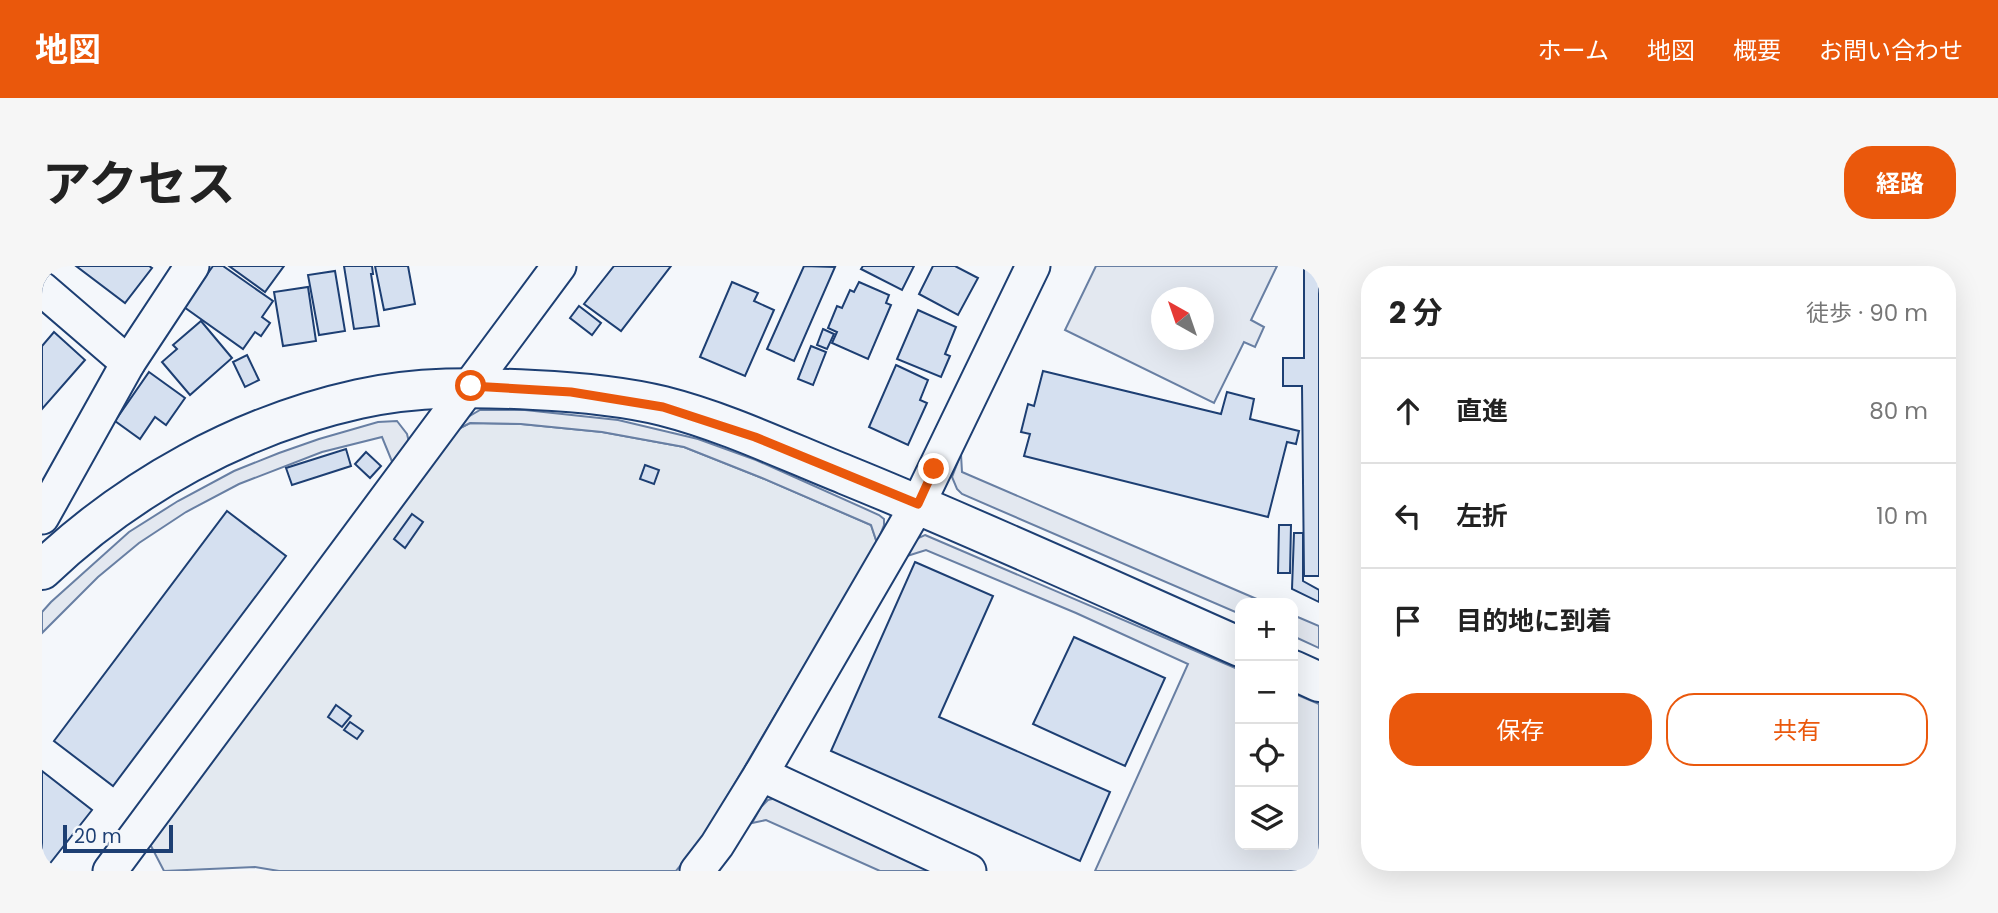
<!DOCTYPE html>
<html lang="ja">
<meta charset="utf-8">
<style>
:root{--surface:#fff;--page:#f6f6f6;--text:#222;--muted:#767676;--line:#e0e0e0;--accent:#ea580c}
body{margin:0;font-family:Poppins,"Noto Sans JP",sans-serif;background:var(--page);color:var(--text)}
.controls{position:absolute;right:21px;bottom:21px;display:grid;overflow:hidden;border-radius:14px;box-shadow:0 7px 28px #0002}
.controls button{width:63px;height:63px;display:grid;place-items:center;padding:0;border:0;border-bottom:2px solid var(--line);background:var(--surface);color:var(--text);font:35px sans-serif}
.compass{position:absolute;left:1109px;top:21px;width:63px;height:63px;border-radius:50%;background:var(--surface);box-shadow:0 7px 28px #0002;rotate:320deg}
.scale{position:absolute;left:21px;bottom:18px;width:110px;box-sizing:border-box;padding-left:7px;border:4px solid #1d3f73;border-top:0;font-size:19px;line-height:24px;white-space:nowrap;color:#1d3f73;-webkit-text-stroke:5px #f4f7fb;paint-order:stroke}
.stop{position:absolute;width:21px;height:21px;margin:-16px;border:5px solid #ea580c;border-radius:50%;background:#fff}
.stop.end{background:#ea580c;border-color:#fff;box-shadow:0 2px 7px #0008}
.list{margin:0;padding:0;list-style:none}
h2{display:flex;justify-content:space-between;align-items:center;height:91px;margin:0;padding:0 28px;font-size:30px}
h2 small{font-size:23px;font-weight:400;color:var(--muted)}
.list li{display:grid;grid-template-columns:46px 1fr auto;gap:21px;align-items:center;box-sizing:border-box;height:105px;padding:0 28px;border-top:2px solid var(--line)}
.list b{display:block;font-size:26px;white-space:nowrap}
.list em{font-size:23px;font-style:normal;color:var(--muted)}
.actions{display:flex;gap:14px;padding:21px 28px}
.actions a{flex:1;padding:16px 0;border:2px solid var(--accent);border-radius:28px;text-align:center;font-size:24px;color:var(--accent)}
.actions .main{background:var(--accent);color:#fff}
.icon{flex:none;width:38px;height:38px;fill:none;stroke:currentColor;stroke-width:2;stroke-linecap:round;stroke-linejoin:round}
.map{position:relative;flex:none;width:1277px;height:605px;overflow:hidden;border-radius:28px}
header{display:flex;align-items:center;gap:42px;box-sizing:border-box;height:98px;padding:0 35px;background:var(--accent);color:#fff}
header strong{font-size:33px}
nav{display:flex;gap:38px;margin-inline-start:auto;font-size:24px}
.intro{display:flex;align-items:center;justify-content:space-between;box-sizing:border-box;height:168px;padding:0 42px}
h1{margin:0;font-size:49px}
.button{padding:18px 32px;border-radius:28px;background:var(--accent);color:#fff;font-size:24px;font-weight:700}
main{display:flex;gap:42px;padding:0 42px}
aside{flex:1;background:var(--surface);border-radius:28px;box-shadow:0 7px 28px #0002}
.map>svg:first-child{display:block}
</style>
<header>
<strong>地図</strong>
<nav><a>ホーム</a><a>地図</a><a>概要</a><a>お問い合わせ</a></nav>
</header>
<div class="intro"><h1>アクセス</h1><a class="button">経路</a></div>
<main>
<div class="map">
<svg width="1277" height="605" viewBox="0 0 1277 605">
<rect width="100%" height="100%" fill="#f4f7fb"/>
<path fill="#e3e9f0" stroke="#687fa3" stroke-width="2" d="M 428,157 L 479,158 L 560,166 L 642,181 L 720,212 L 829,259 L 835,277 L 658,576 L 634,605 L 237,605 L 213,601 L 122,605 L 108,578 L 416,163 Z"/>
<g fill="#e3e8f0" stroke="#687fa3" stroke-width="2" fill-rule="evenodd">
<path d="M 1054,0 L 1235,0 L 1209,54 L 1222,61 L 1213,81 L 1202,76 L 1172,137 L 1023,64 ZM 1120,32 L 1162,32 L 1162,74 L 1120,74 Z"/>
<path d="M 438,144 L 483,144 L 576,154 L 656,173 L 714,194 L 837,249 L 842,253 L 842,259 L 835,277 L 829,259 L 720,212 L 642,181 L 560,166 L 479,158 L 428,157 L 416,163 L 426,151 Z"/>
<path d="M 355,155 L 365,168 L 367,176 L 351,198 L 340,171 L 280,186 L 197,218 L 144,246 L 97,277 L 56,311 L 0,367 L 0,346 L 9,336 L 87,266 L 136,235 L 192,205 L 237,187 L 277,173 L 336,156 Z"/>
<path d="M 919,188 L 920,206 L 1224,337 L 1198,337 L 1198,348 L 920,228 L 915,223 L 910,211 Z"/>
<path d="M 883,269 L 1198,404 L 1198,579 L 1251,579 L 1251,427 L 1277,438 L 1277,605 L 1053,605 L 1146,398 L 1034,347 L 884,284 L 865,290 L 874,273 Z"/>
<path d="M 1251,349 L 1277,360 L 1277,382 L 1251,370 Z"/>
<path d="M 734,532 L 893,605 L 838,605 L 724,554 L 710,557 L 719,541 L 726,534 Z"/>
</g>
<g fill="#d5e0f0" stroke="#1d3f73" stroke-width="2">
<path d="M 34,0 L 107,0 L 110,2 L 83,37 Z"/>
<path d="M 171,0 L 181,0 L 231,35 L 220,51 L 228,57 L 219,70 L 213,66 L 201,83 L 142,41 Z"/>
<path d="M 187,0 L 242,0 L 223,26 Z"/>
<path d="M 302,0 L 330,0 L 331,8 L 329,8 L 337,60 L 312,63 Z"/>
<path d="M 333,0 L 366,0 L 373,38 L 342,44 Z"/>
<path d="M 572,0 L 629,0 L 579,65 L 542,38 Z"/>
<path d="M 762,0 L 793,1 L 752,95 L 725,83 Z"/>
<path d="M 821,0 L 872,0 L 860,24 L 819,3 Z"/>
<path d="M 891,0 L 913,0 L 936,12 L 916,49 L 877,28 Z"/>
<path d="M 1262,0 L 1277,0 L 1277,310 L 1262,310 L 1260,120 L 1241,120 L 1241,92 L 1262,92 Z"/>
<path d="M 293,5 L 303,65 L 277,69 L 266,9 Z"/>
<path d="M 690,16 L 716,27 L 712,35 L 732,44 L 703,110 L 658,91 Z"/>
<path d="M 817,16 L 847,29 L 844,37 L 849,39 L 826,93 L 790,77 L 795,66 L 786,62 L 795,40 L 800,42 L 808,24 L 812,26 Z"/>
<path d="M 266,21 L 274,75 L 241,80 L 232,26 Z"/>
<path d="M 537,40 L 559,57 L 550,69 L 528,52 Z"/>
<path d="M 876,44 L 914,61 L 903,88 L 908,90 L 899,111 L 855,93 Z"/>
<path d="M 159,55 L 190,92 L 148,129 L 120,96 L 135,83 L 131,79 Z"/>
<path d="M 781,63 L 792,68 L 785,83 L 775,79 Z"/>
<path d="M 12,66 L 43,94 L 0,143 L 0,80 Z"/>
<path d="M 769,80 L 784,86 L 771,119 L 756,113 Z"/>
<path d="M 205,89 L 217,114 L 203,121 L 191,96 Z"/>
<path d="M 854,99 L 886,114 L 878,134 L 885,137 L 866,179 L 827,161 Z"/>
<path d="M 1001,105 L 1179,148 L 1185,126 L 1212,133 L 1208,153 L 1257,165 L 1254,178 L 1245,176 L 1226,251 L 982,190 L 988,168 L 979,166 L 986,138 L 992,140 Z"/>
<path d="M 107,106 L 143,132 L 124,159 L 113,151 L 98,173 L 73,155 Z"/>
<path d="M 304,183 L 309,200 L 250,219 L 244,202 Z"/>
<path d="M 324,186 L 339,200 L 328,212 L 313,198 Z"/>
<path d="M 603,199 L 617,204 L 612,218 L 598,213 Z"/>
<path d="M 185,245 L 244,290 L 71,520 L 12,475 Z"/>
<path d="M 370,248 L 381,256 L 363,282 L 352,273 Z"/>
<path d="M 1237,259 L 1249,259 L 1248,307 L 1236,307 Z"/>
<path d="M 1252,267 L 1261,267 L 1261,315 L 1277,324 L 1277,336 L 1250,323 Z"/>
<path d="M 873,296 L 951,330 L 897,451 L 1068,526 L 1038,595 L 789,485 Z"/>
<path d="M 1032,371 L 1123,412 L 1083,500 L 991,458 Z"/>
<path d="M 294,439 L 309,450 L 300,461 L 286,451 Z"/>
<path d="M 308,456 L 321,465 L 315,473 L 302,464 Z"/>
<path d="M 0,505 L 50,544 L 2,605 L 0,605 Z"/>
</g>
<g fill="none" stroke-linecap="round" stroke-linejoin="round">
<defs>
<g id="street">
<path d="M 0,23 L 86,97"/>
<path d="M 0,251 L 86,97 L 150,0"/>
<path d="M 719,508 L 927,605"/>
<path d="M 68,605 L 517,0"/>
<path d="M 655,605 L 675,579 L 719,508 L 876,238 L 991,0"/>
</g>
<g id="secondary">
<path d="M 0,304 C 87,221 199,159 317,133 C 375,120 434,121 492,124 C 535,126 580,130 621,140 C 684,156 744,185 804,209 C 937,263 1067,323 1198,381"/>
<path d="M 1251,404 L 1277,416"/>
</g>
</defs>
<use href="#street" stroke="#1d3f73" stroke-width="37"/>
<use href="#secondary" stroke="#1d3f73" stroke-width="42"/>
<use href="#street" stroke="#f4f7fb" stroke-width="33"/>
<use href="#secondary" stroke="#f4f7fb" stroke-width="38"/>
</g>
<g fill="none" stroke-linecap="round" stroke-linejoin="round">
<path stroke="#ea580c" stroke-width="9" d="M 429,120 L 529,126 L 621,141 L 713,171 L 876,238 L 892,203"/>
</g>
</svg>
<div class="controls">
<button>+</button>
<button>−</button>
<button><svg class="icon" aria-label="locate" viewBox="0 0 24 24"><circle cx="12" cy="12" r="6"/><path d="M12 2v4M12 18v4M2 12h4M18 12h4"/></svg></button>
<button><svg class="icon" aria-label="layers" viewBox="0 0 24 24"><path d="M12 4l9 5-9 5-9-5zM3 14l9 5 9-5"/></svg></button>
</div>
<svg class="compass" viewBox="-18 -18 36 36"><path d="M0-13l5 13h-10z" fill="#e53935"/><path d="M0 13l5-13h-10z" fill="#767676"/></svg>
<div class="scale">20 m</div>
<div class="stop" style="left:429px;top:120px"></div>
<div class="stop end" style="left:892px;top:203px"></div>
</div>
<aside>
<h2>2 分<small>徒歩 · 90 m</small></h2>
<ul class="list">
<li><svg class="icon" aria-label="ahead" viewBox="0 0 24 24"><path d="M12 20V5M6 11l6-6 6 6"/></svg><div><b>直進</b></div><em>80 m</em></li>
<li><svg class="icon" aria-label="left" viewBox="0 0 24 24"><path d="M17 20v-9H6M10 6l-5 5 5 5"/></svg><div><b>左折</b></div><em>10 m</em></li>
<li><svg class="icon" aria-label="arrive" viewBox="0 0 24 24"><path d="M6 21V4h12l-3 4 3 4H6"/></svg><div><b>目的地に到着</b></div></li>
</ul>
<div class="actions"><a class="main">保存</a><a>共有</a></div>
</aside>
</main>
